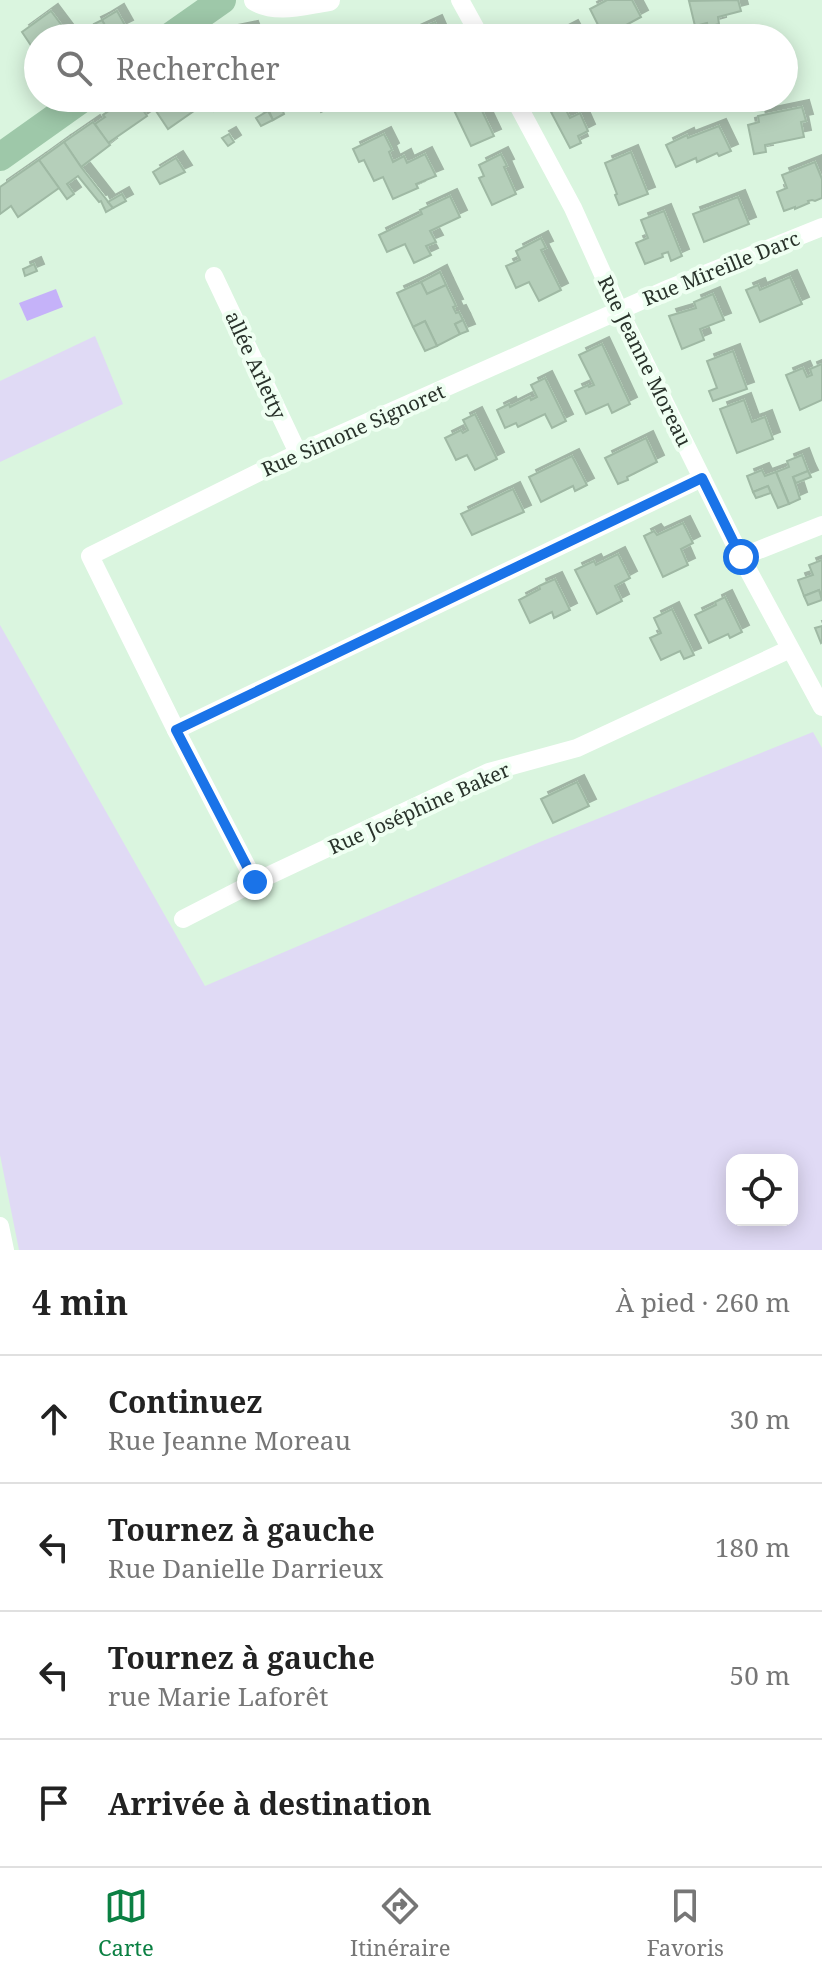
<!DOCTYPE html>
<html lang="fr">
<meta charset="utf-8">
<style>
:root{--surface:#fff;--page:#f2f2f2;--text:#222;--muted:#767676;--line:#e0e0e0;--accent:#0b8043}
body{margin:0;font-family:"Noto Serif",serif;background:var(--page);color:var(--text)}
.controls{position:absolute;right:24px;bottom:24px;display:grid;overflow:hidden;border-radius:16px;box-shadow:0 4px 20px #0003}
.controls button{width:72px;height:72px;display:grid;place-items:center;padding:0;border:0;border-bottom:2px solid var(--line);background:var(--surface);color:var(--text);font:40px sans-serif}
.stop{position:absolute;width:24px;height:24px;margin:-18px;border:6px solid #1a73e8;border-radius:50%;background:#fff}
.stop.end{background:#1a73e8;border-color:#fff;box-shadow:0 2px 8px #0008}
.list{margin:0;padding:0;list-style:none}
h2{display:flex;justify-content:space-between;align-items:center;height:104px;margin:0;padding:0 32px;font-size:34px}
h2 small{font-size:26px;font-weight:400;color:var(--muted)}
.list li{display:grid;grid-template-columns:52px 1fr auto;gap:24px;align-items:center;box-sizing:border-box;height:128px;padding:0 32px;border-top:2px solid var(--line)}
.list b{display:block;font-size:30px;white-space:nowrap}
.list p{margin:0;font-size:26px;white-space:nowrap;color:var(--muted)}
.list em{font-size:26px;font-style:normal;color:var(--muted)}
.icon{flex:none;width:44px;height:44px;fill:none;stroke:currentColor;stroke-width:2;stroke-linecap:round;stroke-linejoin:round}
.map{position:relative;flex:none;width:822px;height:1250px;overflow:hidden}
.search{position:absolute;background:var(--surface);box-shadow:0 4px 20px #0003;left:24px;right:24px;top:24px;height:88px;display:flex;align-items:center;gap:20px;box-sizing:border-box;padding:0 28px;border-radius:44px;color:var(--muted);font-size:30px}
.sheet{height:616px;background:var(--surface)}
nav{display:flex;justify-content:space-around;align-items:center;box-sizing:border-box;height:112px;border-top:2px solid var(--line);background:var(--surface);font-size:22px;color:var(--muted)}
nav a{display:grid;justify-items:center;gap:4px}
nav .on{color:var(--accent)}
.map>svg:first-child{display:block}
</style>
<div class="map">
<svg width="822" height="1250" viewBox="0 0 822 1250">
<defs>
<filter id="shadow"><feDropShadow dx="7" dy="-7" stdDeviation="0" flood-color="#0004"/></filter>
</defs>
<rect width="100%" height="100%" fill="#daf5df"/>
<g fill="#e0daf5" fill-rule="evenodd">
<path d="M 95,336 L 123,404 L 0,462 L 0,381 Z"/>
<path d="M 0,625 L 205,986 L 540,842 L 813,732 L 822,748 L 822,1250 L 19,1250 L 0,1155 ZM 792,1160 L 792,1220 L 732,1220 L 732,1160 Z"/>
</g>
<path fill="#c5b2f9" d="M 56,289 L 63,307 L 27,321 L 19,303 Z"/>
<g fill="#b5cfba" stroke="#9fb9a4" stroke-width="2" filter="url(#shadow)">
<path d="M 607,0 L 632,0 L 641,17 L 604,37 L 590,9 Z"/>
<path d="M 738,0 L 741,11 L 718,17 L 719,24 L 708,27 L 707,23 L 695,26 L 689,1 Z"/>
<path d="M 51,11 L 69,35 L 65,38 L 38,38 L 38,56 L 22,32 Z"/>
<path d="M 117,11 L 126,27 L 110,35 L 102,20 Z"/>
<path d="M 102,20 L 110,35 L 106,38 L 101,38 L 94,24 Z"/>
<path d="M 435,22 L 442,38 L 400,38 Z"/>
<path d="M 571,27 L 577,38 L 550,38 Z"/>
<path d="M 251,28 L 255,38 L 229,38 L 226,33 Z"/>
<path d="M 127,98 L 135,98 L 147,116 L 108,143 L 95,124 L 105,117 L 103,115 Z"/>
<path d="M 169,98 L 195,98 L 201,106 L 168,129 L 154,108 Z"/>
<path d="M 205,98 L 238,98 L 214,111 Z"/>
<path d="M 315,98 L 341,98 L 319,108 Z"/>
<path d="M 341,98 L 352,98 L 321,112 L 319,108 Z"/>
<path d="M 464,98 L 476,98 L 494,136 L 471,146 L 451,104 Z"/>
<path d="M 280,103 L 284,114 L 273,120 L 268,109 Z"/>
<path d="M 564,106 L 570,118 L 580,113 L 588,131 L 578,136 L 581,143 L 570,148 L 551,112 Z"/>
<path d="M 802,107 L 806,121 L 801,122 L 804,137 L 765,145 L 766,152 L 754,154 L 748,125 L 759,122 L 758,116 Z"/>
<path d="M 268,111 L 273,120 L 261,126 L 256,118 Z"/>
<path d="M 93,122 L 110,145 L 81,167 L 64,142 Z"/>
<path d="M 719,126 L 731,151 L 719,156 L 717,153 L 697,162 L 696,158 L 676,167 L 666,145 L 687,135 L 688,138 Z"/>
<path d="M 229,134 L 234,142 L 228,146 L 222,138 Z"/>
<path d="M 384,134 L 392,150 L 389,152 L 393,162 L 404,156 L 407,163 L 425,154 L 436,176 L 416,184 L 418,188 L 393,199 L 383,177 L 374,181 L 364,160 L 359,162 L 353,149 Z"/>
<path d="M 64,142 L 81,167 L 113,208 L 106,212 L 101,201 L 99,202 L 78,176 L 67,184 L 74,194 L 67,199 L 39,160 Z"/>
<path d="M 631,152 L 648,194 L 619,205 L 615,195 L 617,194 L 605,163 Z"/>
<path d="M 501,154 L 507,166 L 504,167 L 516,194 L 492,205 L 479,178 L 484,176 L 479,165 Z"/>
<path d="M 176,158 L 185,172 L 160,184 L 153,172 Z"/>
<path d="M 39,160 L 59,188 L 18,217 L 11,206 L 0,214 L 0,187 Z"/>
<path d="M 815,162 L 822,179 L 822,198 L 815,201 L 812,200 L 808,201 L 809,203 L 795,209 L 795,207 L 784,211 L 777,192 L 787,188 L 782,175 Z"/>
<path d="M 122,194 L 126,201 L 113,208 L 108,202 Z"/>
<path d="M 450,196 L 460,217 L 430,231 L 436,242 L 426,246 L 431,255 L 414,263 L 405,244 L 387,252 L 379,235 L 422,214 L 420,210 Z"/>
<path d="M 738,197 L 749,224 L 704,242 L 693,214 Z"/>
<path d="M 664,211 L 682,256 L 671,261 L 668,252 L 662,254 L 663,257 L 645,264 L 636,243 L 648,238 L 641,220 Z"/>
<path d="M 541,238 L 546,248 L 541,250 L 561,290 L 539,301 L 529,282 L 516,288 L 506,266 L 520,260 L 516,251 Z"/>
<path d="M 34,264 L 37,271 L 25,276 L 23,269 Z"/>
<path d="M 440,272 L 446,285 L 427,294 L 421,282 Z"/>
<path d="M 790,277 L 802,304 L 760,322 L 746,290 L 758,285 L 760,290 Z"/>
<path d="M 421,282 L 427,294 L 446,285 L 456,306 L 453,307 L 456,313 L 459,312 L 463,320 L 455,324 L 460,334 L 437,346 L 425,321 L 413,327 L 397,293 Z"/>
<path d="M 713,294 L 724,320 L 700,329 L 704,340 L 682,349 L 669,316 L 696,308 L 694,302 Z"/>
<path d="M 463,320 L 468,331 L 460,334 L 455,324 Z"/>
<path d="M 425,321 L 437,346 L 425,351 L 413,327 Z"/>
<path d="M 602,344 L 630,404 L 612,413 L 608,404 L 586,414 L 575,391 L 588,385 L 589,387 L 594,385 L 579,355 Z"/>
<path d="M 733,351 L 747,389 L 713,401 L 709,391 L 717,388 L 707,361 Z"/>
<path d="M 822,364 L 822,400 L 800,410 L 786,375 L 803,368 L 807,377 L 812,375 L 810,369 Z"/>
<path d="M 545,378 L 566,421 L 552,428 L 545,414 L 518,427 L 516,423 L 505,428 L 497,410 L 509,404 L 510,407 L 530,397 L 531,400 L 537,397 L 531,385 Z"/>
<path d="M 744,400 L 752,422 L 765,417 L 773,439 L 737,453 L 720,409 Z"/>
<path d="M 475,414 L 497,459 L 475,470 L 467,455 L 456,460 L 445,438 L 461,430 L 463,433 L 468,430 L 463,420 Z"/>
<path d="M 646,438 L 657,462 L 627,477 L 628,480 L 618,484 L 605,458 Z"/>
<path d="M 802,455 L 808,471 L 793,477 L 800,499 L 789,504 L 776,472 L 789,467 L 787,461 Z"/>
<path d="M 572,456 L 587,485 L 575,491 L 573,486 L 541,502 L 529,477 Z"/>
<path d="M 762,470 L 765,476 L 776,472 L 789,504 L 778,508 L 768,486 L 753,492 L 747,476 Z"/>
<path d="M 808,471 L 811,477 L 796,483 L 793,477 Z"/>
<path d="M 768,486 L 771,493 L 756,498 L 753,492 Z"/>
<path d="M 513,489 L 524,512 L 472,535 L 461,514 Z"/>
<path d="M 683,523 L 693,543 L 681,549 L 688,565 L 663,577 L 644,536 L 654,531 L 657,535 Z"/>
<path d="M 618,554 L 630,578 L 615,586 L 622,601 L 597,614 L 575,570 L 594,561 L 596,565 Z"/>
<path d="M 822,560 L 822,597 L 819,590 L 804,596 L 798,580 L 813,575 L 809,565 Z"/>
<path d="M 555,579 L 570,610 L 554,618 L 552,612 L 530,623 L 519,600 L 540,589 L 539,586 Z"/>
<path d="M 819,590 L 822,600 L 808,605 L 804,596 Z"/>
<path d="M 725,597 L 742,632 L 730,638 L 728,634 L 709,643 L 695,615 L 716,605 L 715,602 Z"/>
<path d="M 672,609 L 694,655 L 684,659 L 680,651 L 661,660 L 650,638 L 661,633 L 654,618 Z"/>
<path d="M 822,626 L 822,642 L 821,643 L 815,628 Z"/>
<path d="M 577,782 L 589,806 L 553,823 L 541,799 Z"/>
</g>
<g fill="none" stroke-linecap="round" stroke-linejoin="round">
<g stroke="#fff" stroke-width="18">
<path d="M 460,0 L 481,38"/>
<path d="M 514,98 L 573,208 L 619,310 L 741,557 L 822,707"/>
<path d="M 214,276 L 298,453"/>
<path d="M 741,557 L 822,525"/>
<path d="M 176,730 L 702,478"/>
<path d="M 255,882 L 176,730 L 90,556 L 298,453 L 670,288 L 822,227"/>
<path d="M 183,919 L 255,882 L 489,772 L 577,748 L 790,649"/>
<path d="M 0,1226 L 5,1250"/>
</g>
<path stroke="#fff" stroke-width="22" d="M 255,0 C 277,13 306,3 329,0"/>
<g stroke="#9ec8a9" stroke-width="28">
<path d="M 168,38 L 222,0"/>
<path d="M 0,157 L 83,98"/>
</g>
</g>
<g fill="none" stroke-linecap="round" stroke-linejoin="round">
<path stroke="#1a73e8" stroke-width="10" d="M 255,882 L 176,730 L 702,478 L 741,557"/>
</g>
<g text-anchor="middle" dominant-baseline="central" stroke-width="8" stroke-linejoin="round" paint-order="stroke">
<g font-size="20" fill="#29332b" stroke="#effff2">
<text transform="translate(721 268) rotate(-22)">Rue Mireille Darc</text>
<text transform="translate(645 361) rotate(64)">Rue Jeanne Moreau</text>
<text transform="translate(256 365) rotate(65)">allée Arletty</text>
<text transform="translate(353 430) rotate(-24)">Rue Simone Signoret</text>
<text transform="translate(419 808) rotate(-24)">Rue Joséphine Baker</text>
</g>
</g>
</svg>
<div class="controls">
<button><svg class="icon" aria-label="locate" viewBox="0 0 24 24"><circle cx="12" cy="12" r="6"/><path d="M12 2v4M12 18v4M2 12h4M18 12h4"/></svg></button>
</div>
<div class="stop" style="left:741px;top:557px"></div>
<div class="stop end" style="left:255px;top:882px"></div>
<div class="search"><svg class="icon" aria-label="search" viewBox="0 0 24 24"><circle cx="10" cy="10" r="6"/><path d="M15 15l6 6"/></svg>Rechercher</div>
</div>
<section class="sheet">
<h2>4 min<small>À pied · 260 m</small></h2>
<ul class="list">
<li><svg class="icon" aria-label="ahead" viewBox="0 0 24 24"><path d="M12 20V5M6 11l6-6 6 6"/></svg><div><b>Continuez</b><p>Rue Jeanne Moreau</p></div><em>30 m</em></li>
<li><svg class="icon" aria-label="left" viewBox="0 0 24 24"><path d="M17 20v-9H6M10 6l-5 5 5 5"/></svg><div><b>Tournez à gauche</b><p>Rue Danielle Darrieux</p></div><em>180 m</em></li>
<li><svg class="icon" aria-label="left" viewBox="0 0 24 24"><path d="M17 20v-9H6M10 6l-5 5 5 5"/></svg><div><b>Tournez à gauche</b><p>rue Marie Laforêt</p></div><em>50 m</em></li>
<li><svg class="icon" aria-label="arrive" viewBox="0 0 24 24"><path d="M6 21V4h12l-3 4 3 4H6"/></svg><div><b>Arrivée à destination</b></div></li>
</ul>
</section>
<nav>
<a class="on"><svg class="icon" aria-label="map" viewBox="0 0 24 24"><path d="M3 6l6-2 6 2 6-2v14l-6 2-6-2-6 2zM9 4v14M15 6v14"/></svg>Carte</a>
<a><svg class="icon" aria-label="directions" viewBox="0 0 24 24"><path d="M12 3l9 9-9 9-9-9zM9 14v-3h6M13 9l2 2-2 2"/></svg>Itinéraire</a>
<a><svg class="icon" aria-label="saved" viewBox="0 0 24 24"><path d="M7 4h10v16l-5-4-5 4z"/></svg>Favoris</a>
</nav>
